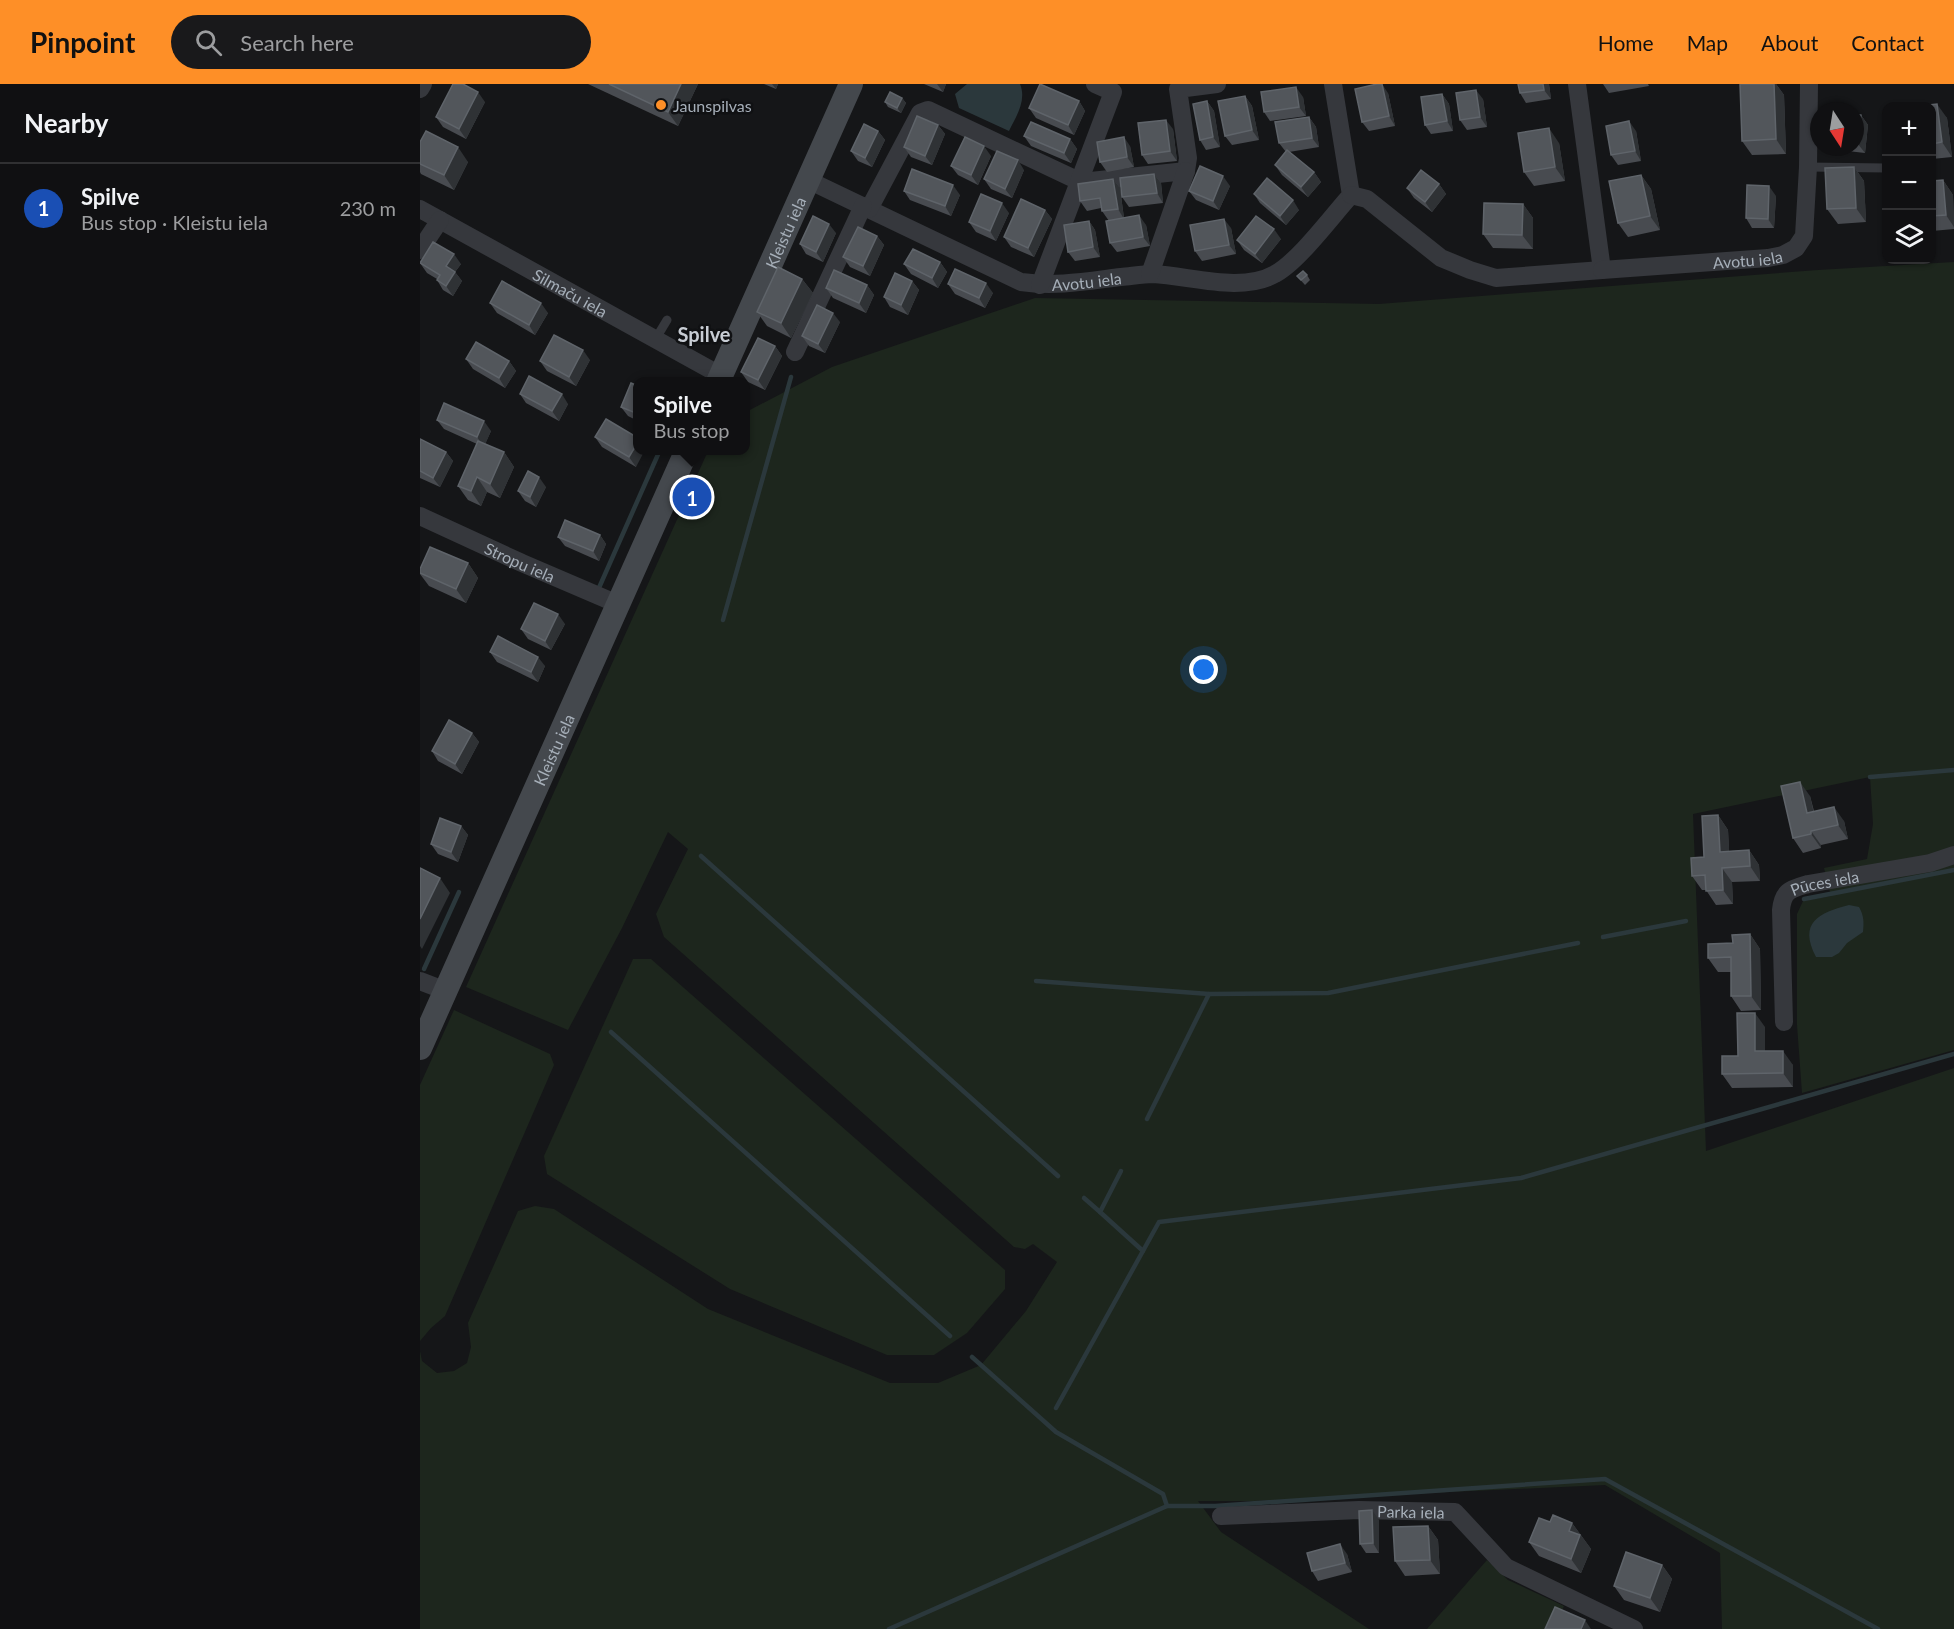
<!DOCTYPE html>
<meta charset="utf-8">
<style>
:root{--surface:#101012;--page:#19191b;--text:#f1f3f6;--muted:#9c9d9f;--line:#303032;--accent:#fe8f27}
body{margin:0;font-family:Lato,sans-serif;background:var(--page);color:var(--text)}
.controls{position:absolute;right:18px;top:18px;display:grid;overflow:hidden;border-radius:12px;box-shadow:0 2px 4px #0004}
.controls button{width:54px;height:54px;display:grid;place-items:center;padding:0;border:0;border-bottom:2px solid var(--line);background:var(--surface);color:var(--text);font:30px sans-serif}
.compass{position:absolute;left:1390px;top:18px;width:54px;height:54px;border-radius:50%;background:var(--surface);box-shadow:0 2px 4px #0004;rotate:168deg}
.you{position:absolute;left:784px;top:586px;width:21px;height:21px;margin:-15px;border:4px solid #fff;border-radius:50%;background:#1a73e8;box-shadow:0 0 0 9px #1a73e833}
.badge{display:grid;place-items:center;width:39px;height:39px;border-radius:50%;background:var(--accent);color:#fff;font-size:20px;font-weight:700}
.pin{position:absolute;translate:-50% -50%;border:3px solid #fff;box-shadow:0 2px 6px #0006}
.popup{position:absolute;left:213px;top:293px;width:117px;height:78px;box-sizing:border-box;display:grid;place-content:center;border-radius:12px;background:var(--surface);filter:drop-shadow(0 2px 4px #0005);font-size:20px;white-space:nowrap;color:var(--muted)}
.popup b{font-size:22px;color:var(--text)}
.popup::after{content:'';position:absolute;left:50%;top:100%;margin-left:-12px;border:12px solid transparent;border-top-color:var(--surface)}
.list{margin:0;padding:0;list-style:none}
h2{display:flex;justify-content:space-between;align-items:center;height:78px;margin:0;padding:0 24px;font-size:26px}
h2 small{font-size:20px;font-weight:400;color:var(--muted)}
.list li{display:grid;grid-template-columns:39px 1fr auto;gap:18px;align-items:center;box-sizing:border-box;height:90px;padding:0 24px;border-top:2px solid var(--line)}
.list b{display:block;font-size:22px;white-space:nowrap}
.list p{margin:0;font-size:20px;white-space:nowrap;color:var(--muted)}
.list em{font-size:20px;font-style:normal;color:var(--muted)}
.icon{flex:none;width:33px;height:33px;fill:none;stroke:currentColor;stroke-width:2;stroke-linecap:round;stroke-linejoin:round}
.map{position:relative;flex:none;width:1534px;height:1545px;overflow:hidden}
header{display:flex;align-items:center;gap:36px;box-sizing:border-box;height:84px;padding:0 30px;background:var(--accent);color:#111}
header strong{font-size:28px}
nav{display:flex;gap:33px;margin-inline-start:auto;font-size:21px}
.search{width:420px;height:54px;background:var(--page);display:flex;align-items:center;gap:15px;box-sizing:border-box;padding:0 21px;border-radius:33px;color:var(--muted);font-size:22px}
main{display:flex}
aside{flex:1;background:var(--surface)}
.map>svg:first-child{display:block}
</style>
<header>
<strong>Pinpoint</strong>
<div class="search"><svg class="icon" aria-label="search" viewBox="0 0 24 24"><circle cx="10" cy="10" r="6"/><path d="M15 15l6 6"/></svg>Search here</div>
<nav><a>Home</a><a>Map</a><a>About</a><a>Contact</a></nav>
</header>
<main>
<aside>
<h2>Nearby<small></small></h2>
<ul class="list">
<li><span class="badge" style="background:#1a4fb4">1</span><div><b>Spilve</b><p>Bus stop · Kleistu iela</p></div><em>230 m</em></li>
</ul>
</aside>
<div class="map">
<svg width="1534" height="1545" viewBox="0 0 1534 1545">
<rect width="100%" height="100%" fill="#151618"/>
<g fill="#1d261d">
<path d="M 1534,178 L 1534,966 L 1382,1009 L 1377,941 L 1377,830 L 1383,817 L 1411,812 L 1404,784 L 1447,775 L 1453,740 L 1450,693 L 1273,730 L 1286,1067 L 1534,984 L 1534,1545 L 1302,1545 L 1300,1469 L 1185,1401 L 833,1417 L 778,1417 L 801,1448 L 949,1545 L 0,1545 L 0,1267 L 2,1277 L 17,1289 L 34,1287 L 47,1279 L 51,1263 L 48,1239 L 98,1127 L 115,1122 L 134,1125 L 288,1225 L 470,1299 L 518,1299 L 561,1281 L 606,1227 L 637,1178 L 613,1160 L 605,1165 L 594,1163 L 244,853 L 236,830 L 268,765 L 248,748 L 202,844 L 148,946 L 46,903 L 288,367 L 326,366 L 326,328 L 412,283 L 615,214 L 959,220 L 1398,186 Z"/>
<path d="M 213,875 L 231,875 L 585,1186 L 585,1205 L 547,1249 L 514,1271 L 467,1271 L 310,1205 L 127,1090 L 124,1072 Z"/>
<path d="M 34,926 L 130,970 L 134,981 L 25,1232 L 11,1244 L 0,1257 L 0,1001 Z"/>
<path d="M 1067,1476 L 1088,1496 L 1144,1522 L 1134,1545 L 1007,1545 Z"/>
</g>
<g fill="#2b383c">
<path d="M 547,0 L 600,0 C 607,16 596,33 589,47 L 539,24 L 535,10 Z"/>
<path d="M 1429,821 L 1439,823 C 1444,832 1444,838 1443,848 L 1427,859 L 1419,869 L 1412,873 L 1396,873 C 1378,838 1399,829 1429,821 Z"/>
</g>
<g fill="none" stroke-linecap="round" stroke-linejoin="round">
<g stroke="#2b383c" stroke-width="4.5">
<path d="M 178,506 L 240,366"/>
<path d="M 303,536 L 371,293"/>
<path d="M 1450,693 L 1534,686"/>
<path d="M 281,772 L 638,1092"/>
<path d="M 1384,815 L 1534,786"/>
<path d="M 1183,853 L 1266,837"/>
<path d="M 4,885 L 39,808"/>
<path d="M 616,897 L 789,910"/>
<path d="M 191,948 L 530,1252"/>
<path d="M 727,1035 L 789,910 L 908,909 L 1158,859"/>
<path d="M 701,1087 L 680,1128 L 723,1167"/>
<path d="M 664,1114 L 680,1128"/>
<path d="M 552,1273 L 636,1348 L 743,1410 L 747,1422"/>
<path d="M 636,1324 L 739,1138 L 1101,1094 L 1534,970"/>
<path d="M 469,1545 L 747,1422 L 795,1422 L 1185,1395 L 1458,1545"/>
</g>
<g stroke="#36383d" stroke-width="9">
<path d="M 1388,83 L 1466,84"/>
<path d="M 235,256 L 247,236"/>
</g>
<g stroke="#36383d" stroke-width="18">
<path d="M 0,5 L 3,0"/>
<path id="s1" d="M 388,96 L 601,198 C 635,203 668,197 701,193 C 712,192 723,190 733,190 C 771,192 821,209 855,190 C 878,178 912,132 931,111 L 913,0"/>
<path d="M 931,111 L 947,115 L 1021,174 L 1050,186 L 1076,194 L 1182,186 L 1157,0"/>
<path id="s2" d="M 0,125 L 300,291"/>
<path d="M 449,125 L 500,29 L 508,26 L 661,98 L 766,87 L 768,74 L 758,5 L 797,0"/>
<path d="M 0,166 L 20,136"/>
<path id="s3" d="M 1182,186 L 1348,174 L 1363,171 L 1376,164 L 1384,152 L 1388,83 L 1389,0"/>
<path d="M 730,190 L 766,87"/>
<path d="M 620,201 L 693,8 L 675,0"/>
<path d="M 375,268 L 443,122"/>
<path id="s4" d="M 0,432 L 102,479 L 200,521"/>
<path d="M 0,897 L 26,907"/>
<path id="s5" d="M 1364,938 L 1361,826 C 1363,806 1371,805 1388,800 L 1510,779 L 1534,771"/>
<path id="s6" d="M 801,1432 L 939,1426 L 1035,1428 L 1086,1483 L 1214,1545"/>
</g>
<g stroke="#44484d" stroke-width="24">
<path id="s7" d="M 298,298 L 431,0"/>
<path id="s8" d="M 0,964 L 267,366"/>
</g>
</g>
<g fill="#484b50">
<path d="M 168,0 L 278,0 L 258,42 Z"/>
<path d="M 344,0 L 358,0 L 356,5 Z"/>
<path d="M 504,0 L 526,0 L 523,8 Z"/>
<path d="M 1098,0 L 1129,0 L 1131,15 L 1106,19 L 1100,9 Z"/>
<path d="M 1183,0 L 1228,0 L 1229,2 L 1189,9 Z"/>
<path d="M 1320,0 L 1356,0 L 1364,11 L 1366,70 L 1332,71 L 1322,57 Z"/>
<path d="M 968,9 L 975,42 L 949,47 L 942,38 Z"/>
<path d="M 1022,10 L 1029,20 L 1033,47 L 1011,50 L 1005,41 Z"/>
<path d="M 825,12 L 832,22 L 839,56 L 812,61 L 805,52 Z"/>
<path d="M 883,13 L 886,32 L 850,37 L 844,28 Z"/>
<path d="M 482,14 L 486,19 L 481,29 L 468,23 L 465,18 Z"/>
<path d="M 1063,15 L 1067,43 L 1047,46 L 1040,36 Z"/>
<path d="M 659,17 L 665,27 L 654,51 L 616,34 L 609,24 Z"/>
<path d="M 787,17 L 794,27 L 800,63 L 786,66 L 780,56 Z"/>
<path d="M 65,18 L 46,55 L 23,43 L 16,33 Z"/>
<path d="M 1512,22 L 1527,34 L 1532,73 L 1512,75 Z"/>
<path d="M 1435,30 L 1441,31 L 1448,41 L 1445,69 L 1410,65 L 1409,63 L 1435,63 Z"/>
<path d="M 889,33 L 896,43 L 899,63 L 869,68 L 894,88 L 901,98 L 888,113 L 862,91 L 855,81 L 866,68 L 859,59 Z"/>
<path d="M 518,41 L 525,50 L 512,81 L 491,73 L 484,63 Z"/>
<path d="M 753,45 L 757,77 L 728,80 L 722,71 Z"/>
<path d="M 458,47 L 465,56 L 452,83 L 438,77 L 431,67 Z"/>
<path d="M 1216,47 L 1221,77 L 1198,81 L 1191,71 Z"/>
<path d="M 604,52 L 650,55 L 657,65 L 651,79 L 611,62 Z"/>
<path d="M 0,58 L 48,78 L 34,106 L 1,90 L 0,88 Z"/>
<path d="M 1139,59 L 1145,97 L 1114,102 L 1104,88 Z"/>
<path d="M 710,62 L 714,83 L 687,88 L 680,78 Z"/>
<path d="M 571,72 L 558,101 L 538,91 L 531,82 Z"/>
<path d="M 1434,83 L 1444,97 L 1446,138 L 1418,140 L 1407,125 Z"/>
<path d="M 604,86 L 592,114 L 571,105 L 564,95 Z"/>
<path d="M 734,90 L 741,99 L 743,119 L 709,123 L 702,113 Z"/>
<path d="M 1221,91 L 1231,105 L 1240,146 L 1208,153 L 1198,139 Z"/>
<path d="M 693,95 L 700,104 L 704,134 L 726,141 L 730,162 L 697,168 L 690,159 L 689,137 L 682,127 L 681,124 L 667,127 L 660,117 Z"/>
<path d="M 1523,96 L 1533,111 L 1534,145 L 1512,147 L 1512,97 Z"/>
<path d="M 1019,100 L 1026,110 L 1012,128 L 994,114 L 987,104 Z"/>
<path d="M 810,102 L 799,126 L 776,116 L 769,107 Z"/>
<path d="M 484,107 L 540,111 L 531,132 L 490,116 Z"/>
<path d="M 834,110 L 879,126 L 866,141 L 840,119 Z"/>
<path d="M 1356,112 L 1354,144 L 1332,144 L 1326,134 Z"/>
<path d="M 1103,120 L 1113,134 L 1113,165 L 1073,164 L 1063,150 Z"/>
<path d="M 625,126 L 632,135 L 614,173 L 591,163 L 584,153 Z"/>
<path d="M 589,129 L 576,157 L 556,148 L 549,138 Z"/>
<path d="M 669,137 L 675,146 L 680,173 L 655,177 L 648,168 Z"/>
<path d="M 811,144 L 816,170 L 782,177 L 775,167 Z"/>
<path d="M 416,149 L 403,178 L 386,170 L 380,160 Z"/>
<path d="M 457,152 L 464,161 L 450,192 L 430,183 L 423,173 Z"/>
<path d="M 861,155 L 842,179 L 824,166 L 817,156 Z"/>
<path d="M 520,178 L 527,188 L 518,204 L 491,190 L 484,180 Z"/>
<path d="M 0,179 L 41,180 L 35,188 L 42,197 L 33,212 L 23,206 L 17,196 L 17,195 L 7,189 Z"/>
<path d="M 887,191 L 890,196 L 885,201 L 877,192 Z"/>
<path d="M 382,195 L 393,209 L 371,254 L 347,242 L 337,228 Z"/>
<path d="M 492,197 L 499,206 L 488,231 L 470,223 L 464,213 Z"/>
<path d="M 528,200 L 573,209 L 565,224 L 535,210 Z"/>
<path d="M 447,201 L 454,211 L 446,229 L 413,214 L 406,204 Z"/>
<path d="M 70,219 L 128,229 L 115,251 L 77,229 Z"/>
<path d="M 420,238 L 405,269 L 389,262 L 382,252 Z"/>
<path d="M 355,262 L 362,272 L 345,306 L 328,298 L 321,288 Z"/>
<path d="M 46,275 L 89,277 L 96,287 L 85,304 L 53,285 Z"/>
<path d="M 170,276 L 156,302 L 127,287 L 120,277 Z"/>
<path d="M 218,302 L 218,337 L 208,332 L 201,323 Z"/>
<path d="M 100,310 L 148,320 L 139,337 L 106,319 Z"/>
<path d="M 17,336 L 71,347 L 65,360 L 84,368 L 94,383 L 80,414 L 67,408 L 61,422 L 48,416 L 38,402 L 57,360 L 24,345 Z"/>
<path d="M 175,353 L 218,354 L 216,383 L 182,363 Z"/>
<path d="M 0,355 L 26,368 L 33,377 L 20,403 L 0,394 Z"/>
<path d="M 126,403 L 116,423 L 105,417 L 98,407 Z"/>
<path d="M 180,451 L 186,460 L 179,477 L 145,462 L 138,453 Z"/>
<path d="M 48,479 L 58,494 L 46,519 L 9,502 L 0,490 L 0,485 Z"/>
<path d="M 145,540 L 131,566 L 108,555 L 101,545 Z"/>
<path d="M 70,568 L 125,582 L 118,598 L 77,578 Z"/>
<path d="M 52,649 L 59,658 L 42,690 L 18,677 L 12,667 Z"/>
<path d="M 1390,712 L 1394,727 L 1424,737 L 1428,755 L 1401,761 L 1401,764 L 1383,769 L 1373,754 Z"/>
<path d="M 1298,731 L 1308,746 L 1309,767 L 1329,766 L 1339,781 L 1340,797 L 1312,798 L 1313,820 L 1296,821 L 1286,806 L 1282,806 L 1272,792 L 1284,773 Z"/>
<path d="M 41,742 L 48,751 L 38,778 L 18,770 L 11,760 Z"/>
<path d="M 1330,850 L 1340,865 L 1341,926 L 1321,927 L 1311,912 L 1311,888 L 1298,888 L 1288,874 Z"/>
<path d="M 1345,943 L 1345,967 L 1373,981 L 1373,1003 L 1312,1004 L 1302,990 Z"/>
<path d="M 959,1436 L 959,1469 L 946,1469 L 940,1460 Z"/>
<path d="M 1130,1438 L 1152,1439 L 1171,1465 L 1161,1489 L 1119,1472 L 1109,1458 Z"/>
<path d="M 1008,1442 L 1018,1456 L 1020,1490 L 985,1492 L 975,1477 Z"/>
<path d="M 927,1470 L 932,1488 L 898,1497 L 892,1487 Z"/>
<path d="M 1242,1481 L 1252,1495 L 1240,1528 L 1204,1516 L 1194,1502 Z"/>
</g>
<g fill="#2f3235">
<path d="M 261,0 L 278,0 L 258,42 L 248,28 Z"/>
<path d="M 352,0 L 358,0 L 356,5 Z"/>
<path d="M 517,0 L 526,0 L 523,8 Z"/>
<path d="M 962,0 L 968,9 L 975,42 L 969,32 Z"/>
<path d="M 1123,0 L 1129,0 L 1131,15 L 1124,6 Z"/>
<path d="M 1354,0 L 1356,0 L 1364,11 L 1366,70 L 1356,55 Z"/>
<path d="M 876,3 L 883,13 L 886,32 L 879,23 Z"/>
<path d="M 1056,6 L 1063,15 L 1067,43 L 1060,33 Z"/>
<path d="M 58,8 L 65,18 L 46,55 L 39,45 Z"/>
<path d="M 1022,10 L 1029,20 L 1033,47 L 1027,37 Z"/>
<path d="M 825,12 L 832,22 L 839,56 L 832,46 Z"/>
<path d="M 482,14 L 486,19 L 481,29 L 477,24 Z"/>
<path d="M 659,17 L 665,27 L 654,51 L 648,41 Z"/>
<path d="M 787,17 L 794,27 L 800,63 L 793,53 Z"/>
<path d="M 1517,20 L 1527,34 L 1532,73 L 1522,58 Z"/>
<path d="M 1441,31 L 1448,41 L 1445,69 L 1438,60 Z"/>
<path d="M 889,33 L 896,43 L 899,63 L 892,54 Z"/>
<path d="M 746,36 L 753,45 L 757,77 L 750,67 Z"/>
<path d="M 1209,37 L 1216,47 L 1221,77 L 1215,67 Z"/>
<path d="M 518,41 L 525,50 L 512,81 L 505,72 Z"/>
<path d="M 1129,44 L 1139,59 L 1145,97 L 1135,83 Z"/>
<path d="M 458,47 L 465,56 L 452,83 L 445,74 Z"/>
<path d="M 704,53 L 710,62 L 714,83 L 707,73 Z"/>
<path d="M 650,55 L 657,65 L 651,79 L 644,69 Z"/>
<path d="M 564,62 L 571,72 L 558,101 L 551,91 Z"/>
<path d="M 38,63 L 48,78 L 34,106 L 24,91 Z"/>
<path d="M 598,76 L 604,86 L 592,114 L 585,105 Z"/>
<path d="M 1434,83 L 1444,97 L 1446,138 L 1436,124 Z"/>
<path d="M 894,88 L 901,98 L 888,113 L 881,103 Z"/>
<path d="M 734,90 L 741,99 L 743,119 L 737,109 Z"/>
<path d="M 1221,91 L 1231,105 L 1240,146 L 1230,132 Z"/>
<path d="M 803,92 L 810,102 L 799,126 L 793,117 Z"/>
<path d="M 693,95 L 700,104 L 704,135 L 698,125 Z"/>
<path d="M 1523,96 L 1533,111 L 1534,143 L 1526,131 Z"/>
<path d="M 1019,100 L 1026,110 L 1012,128 L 1005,118 Z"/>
<path d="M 533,101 L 540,111 L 531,132 L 525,122 Z"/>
<path d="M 1349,102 L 1356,112 L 1354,144 L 1348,135 Z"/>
<path d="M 873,116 L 879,126 L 866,141 L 860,132 Z"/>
<path d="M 582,119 L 589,129 L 576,157 L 570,147 Z"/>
<path d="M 1103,120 L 1113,134 L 1113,165 L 1102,151 Z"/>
<path d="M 625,126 L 632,135 L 614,173 L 608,164 Z"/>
<path d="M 719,131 L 726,141 L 730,162 L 723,153 Z"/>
<path d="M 804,135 L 811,144 L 816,170 L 809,161 Z"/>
<path d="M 669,137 L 675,146 L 680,173 L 673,163 Z"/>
<path d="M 409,140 L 416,149 L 403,178 L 396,168 Z"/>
<path d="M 854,145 L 861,155 L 842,179 L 835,170 Z"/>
<path d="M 457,152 L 464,161 L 450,192 L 443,182 Z"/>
<path d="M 34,170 L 41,180 L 35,188 L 42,197 L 33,212 L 26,202 L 26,182 Z"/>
<path d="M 520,178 L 527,188 L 518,204 L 512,194 Z"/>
<path d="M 382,195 L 393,209 L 371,254 L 361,239 Z"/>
<path d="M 492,197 L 499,206 L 488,231 L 481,221 Z"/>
<path d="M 566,199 L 573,209 L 565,224 L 559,214 Z"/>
<path d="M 447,201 L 454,211 L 446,229 L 439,219 Z"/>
<path d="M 121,219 L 128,229 L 115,251 L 109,241 Z"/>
<path d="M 413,229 L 420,238 L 405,269 L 398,260 Z"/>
<path d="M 355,262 L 362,272 L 345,306 L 338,296 Z"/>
<path d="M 163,266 L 170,276 L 156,302 L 149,293 Z"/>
<path d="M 89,277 L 96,287 L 85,304 L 79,294 Z"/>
<path d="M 142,310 L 148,320 L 139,337 L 132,327 Z"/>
<path d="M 64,337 L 71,347 L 64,363 L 57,353 Z"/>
<path d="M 218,358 L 218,366 L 225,366 L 216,383 L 209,373 Z"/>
<path d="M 26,368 L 33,377 L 20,403 L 13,394 Z"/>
<path d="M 84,368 L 94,383 L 80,414 L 70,400 Z"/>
<path d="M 57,393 L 67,408 L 61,422 L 51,407 Z"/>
<path d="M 119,393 L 126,403 L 116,423 L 110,413 Z"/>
<path d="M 180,451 L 186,460 L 179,477 L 173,467 Z"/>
<path d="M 48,479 L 58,494 L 46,519 L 36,505 Z"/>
<path d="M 138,530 L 145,540 L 131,566 L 125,557 Z"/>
<path d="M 118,573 L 125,582 L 118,598 L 111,588 Z"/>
<path d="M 52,649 L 59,658 L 42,690 L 35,680 Z"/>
<path d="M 1380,698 L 1390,712 L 1397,743 L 1387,729 Z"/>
<path d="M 1414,723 L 1424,737 L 1428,755 L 1418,741 Z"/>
<path d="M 1298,731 L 1308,746 L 1310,782 L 1300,768 Z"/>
<path d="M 41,742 L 48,751 L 38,778 L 31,768 Z"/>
<path d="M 1391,747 L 1401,761 L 1401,764 L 1391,750 Z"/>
<path d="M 1329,766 L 1339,781 L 1340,797 L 1330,782 Z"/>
<path d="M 1302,784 L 1312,798 L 1313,820 L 1303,806 Z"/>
<path d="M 20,794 L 30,809 L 2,865 L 0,862 L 0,835 Z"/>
<path d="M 1330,850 L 1340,865 L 1341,926 L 1331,912 Z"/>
<path d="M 1335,929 L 1345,943 L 1345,982 L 1335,967 Z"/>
<path d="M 1363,967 L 1373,981 L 1373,1003 L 1363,989 Z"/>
<path d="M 952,1426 L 959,1436 L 959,1469 L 953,1459 Z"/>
<path d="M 1152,1439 L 1171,1465 L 1161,1489 L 1151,1475 L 1149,1447 Z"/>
<path d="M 1008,1442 L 1018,1456 L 1020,1490 L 1010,1476 Z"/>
<path d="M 920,1460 L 927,1470 L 932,1488 L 925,1479 Z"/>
<path d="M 1242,1481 L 1252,1495 L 1240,1528 L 1230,1514 Z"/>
<path d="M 1165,1536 L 1171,1545 L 1161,1545 Z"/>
</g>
<g fill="#52565b" stroke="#5f646a" stroke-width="1.5">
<path d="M 33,0 L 43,0 L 58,8 L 39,45 L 16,33 Z"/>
<path d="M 189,0 L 261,0 L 248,28 Z"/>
<path d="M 620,0 L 659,17 L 648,41 L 609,24 Z"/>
<path d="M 957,0 L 962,0 L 969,32 L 942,38 L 935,5 Z"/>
<path d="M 1098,0 L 1123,0 L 1124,6 L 1100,9 Z"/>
<path d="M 1320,0 L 1354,0 L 1356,55 L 1322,57 Z"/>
<path d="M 876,3 L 879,23 L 844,28 L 841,8 Z"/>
<path d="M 1056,6 L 1060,33 L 1040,36 L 1036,9 Z"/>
<path d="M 470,8 L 482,14 L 477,24 L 465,18 Z"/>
<path d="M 1022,10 L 1027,37 L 1005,41 L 1001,13 Z"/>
<path d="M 825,12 L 832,46 L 805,52 L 798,17 Z"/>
<path d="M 787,17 L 793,53 L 780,56 L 773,20 Z"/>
<path d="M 1517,20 L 1522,58 L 1512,60 L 1512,22 L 1499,22 Z"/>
<path d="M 1435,30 L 1441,31 L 1438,60 L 1435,59 Z"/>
<path d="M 497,32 L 518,41 L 505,72 L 484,63 Z"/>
<path d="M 889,33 L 892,54 L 859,59 L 855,38 Z"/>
<path d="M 746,36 L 750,67 L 722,71 L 718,39 Z"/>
<path d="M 1209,37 L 1215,67 L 1191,71 L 1186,42 Z"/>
<path d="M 611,38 L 650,55 L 644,69 L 604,52 Z"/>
<path d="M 444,40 L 458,47 L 445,74 L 431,67 Z"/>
<path d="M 1129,44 L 1135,83 L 1104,88 L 1098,49 Z"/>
<path d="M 6,47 L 38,63 L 24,91 L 0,80 L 0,58 Z"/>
<path d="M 545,53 L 564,62 L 551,91 L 531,82 Z"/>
<path d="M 704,53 L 707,73 L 680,78 L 677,58 Z"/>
<path d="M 867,66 L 894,88 L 881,103 L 855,81 Z"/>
<path d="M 577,67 L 598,76 L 585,105 L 564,95 Z"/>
<path d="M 780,82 L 803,92 L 793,117 L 769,107 Z"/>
<path d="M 1434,83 L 1436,124 L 1407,125 L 1405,84 Z"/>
<path d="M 492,85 L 533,101 L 525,122 L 484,107 Z"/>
<path d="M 1001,86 L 1019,100 L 1005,118 L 987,104 Z"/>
<path d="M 734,90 L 737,109 L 702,113 L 700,94 Z"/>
<path d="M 1221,91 L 1230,132 L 1198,139 L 1189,97 Z"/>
<path d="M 847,94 L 873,116 L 860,132 L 834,110 Z"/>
<path d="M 693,95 L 698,125 L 682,127 L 680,114 L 660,117 L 658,100 Z"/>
<path d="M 1523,96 L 1526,131 L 1512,132 L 1512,97 Z"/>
<path d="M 1327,101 L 1349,102 L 1348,135 L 1326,134 Z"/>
<path d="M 561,110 L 582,119 L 570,147 L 549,138 Z"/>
<path d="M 601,115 L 625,126 L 608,164 L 584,153 Z"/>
<path d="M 1064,119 L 1103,120 L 1102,151 L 1063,150 Z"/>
<path d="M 719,131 L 723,153 L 690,159 L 686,137 Z"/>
<path d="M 393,132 L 409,140 L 396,168 L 380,160 Z"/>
<path d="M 836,132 L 854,145 L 835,170 L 817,156 Z"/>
<path d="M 804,135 L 809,161 L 775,167 L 770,141 Z"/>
<path d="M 669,137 L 673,163 L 648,168 L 644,141 Z"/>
<path d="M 438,143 L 457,152 L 443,182 L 423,173 Z"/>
<path d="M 13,158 L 34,170 L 26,182 L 35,188 L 26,202 L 17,196 L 20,191 L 0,179 Z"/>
<path d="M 493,165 L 520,178 L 512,194 L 484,180 Z"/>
<path d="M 358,183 L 382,195 L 361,239 L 337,228 Z"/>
<path d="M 535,185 L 566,199 L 559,214 L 528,200 Z"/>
<path d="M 414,186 L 447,201 L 439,219 L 406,204 Z"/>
<path d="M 883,187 L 887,191 L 881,196 L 877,192 Z"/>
<path d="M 475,189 L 492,197 L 481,221 L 464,213 Z"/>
<path d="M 82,197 L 121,219 L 109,241 L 70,219 Z"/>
<path d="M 397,221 L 413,229 L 398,260 L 382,252 Z"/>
<path d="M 134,251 L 163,266 L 149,293 L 120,277 Z"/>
<path d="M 338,254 L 355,262 L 338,296 L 321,288 Z"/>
<path d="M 56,258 L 89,277 L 79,294 L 46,275 Z"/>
<path d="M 109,292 L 142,310 L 132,327 L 100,310 Z"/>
<path d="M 211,299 L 218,302 L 218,330 L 201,323 Z"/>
<path d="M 24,319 L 64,337 L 57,353 L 17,336 Z"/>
<path d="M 186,335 L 218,354 L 218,358 L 209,373 L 175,353 Z"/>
<path d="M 0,355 L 26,368 L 13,394 L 0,387 Z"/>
<path d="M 58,357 L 84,368 L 70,400 L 57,393 L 51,407 L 38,402 Z"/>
<path d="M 108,387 L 119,393 L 110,413 L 98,407 Z"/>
<path d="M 145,436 L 180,451 L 173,467 L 138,453 Z"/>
<path d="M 10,463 L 48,479 L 36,505 L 0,489 L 0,485 Z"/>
<path d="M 114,519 L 138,530 L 125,557 L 101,545 Z"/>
<path d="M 78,552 L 118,573 L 111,588 L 70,568 Z"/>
<path d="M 29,636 L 52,649 L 35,680 L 12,667 Z"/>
<path d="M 1380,698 L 1387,729 L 1414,723 L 1418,741 L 1391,747 L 1391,750 L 1373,754 L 1361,702 Z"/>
<path d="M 1298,731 L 1300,768 L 1329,766 L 1330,782 L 1302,784 L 1303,806 L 1286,807 L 1285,791 L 1272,792 L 1271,774 L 1284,773 L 1282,732 Z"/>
<path d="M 20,734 L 41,742 L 31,768 L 11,760 Z"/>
<path d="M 0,784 L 20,794 L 0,835 Z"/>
<path d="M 1330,850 L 1331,912 L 1311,912 L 1311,873 L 1288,874 L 1288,860 L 1313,859 L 1312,851 Z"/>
<path d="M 1317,929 L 1335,929 L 1335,967 L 1363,967 L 1363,989 L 1302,990 L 1302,972 L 1318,972 Z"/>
<path d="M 952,1426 L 953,1459 L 940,1460 L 939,1427 Z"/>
<path d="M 1133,1431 L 1152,1439 L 1149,1447 L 1160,1451 L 1151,1475 L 1109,1458 L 1119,1434 L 1130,1438 Z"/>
<path d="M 1008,1442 L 1010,1476 L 975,1477 L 973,1443 Z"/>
<path d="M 920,1460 L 925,1479 L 892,1487 L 887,1469 Z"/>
<path d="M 1206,1468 L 1242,1481 L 1230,1514 L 1194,1502 Z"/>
<path d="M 1135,1523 L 1165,1536 L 1161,1545 L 1125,1545 Z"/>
</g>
<circle fill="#fe8f27" stroke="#101113" stroke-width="2" cx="241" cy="21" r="6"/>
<g text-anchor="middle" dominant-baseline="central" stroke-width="5" stroke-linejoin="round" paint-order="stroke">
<g font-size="16" fill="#a6afb9" stroke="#101113" text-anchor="start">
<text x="253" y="21">Jaunspilvas</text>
</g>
<g font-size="16" fill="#a6afb9" stroke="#101113">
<text stroke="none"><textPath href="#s7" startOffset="164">Kleistu iela</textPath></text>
<text stroke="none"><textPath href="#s3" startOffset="146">Avotu iela</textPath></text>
<text stroke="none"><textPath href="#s1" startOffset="302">Avotu iela</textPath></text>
<text stroke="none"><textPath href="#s2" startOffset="172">Silmaču iela</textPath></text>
<text stroke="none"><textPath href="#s4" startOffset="110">Stropu iela</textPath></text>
<text stroke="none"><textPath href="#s8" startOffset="327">Kleistu iela</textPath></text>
<text stroke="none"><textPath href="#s5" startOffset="170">Pūces iela</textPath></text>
<text stroke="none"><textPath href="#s6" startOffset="190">Parka iela</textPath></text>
</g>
<g font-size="20" font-weight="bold" fill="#c8cdd4" stroke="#101113">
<text x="284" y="250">Spilve</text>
</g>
</g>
</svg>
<div class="controls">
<button>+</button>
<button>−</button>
<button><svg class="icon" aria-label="layers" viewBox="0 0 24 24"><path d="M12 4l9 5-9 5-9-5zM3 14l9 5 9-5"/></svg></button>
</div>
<svg class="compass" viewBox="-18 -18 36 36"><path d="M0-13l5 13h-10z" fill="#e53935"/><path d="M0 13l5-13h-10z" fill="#9c9d9f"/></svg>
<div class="you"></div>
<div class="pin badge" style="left:272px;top:413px;background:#1a4fb4">1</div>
<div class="popup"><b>Spilve</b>Bus stop</div>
</div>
</main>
